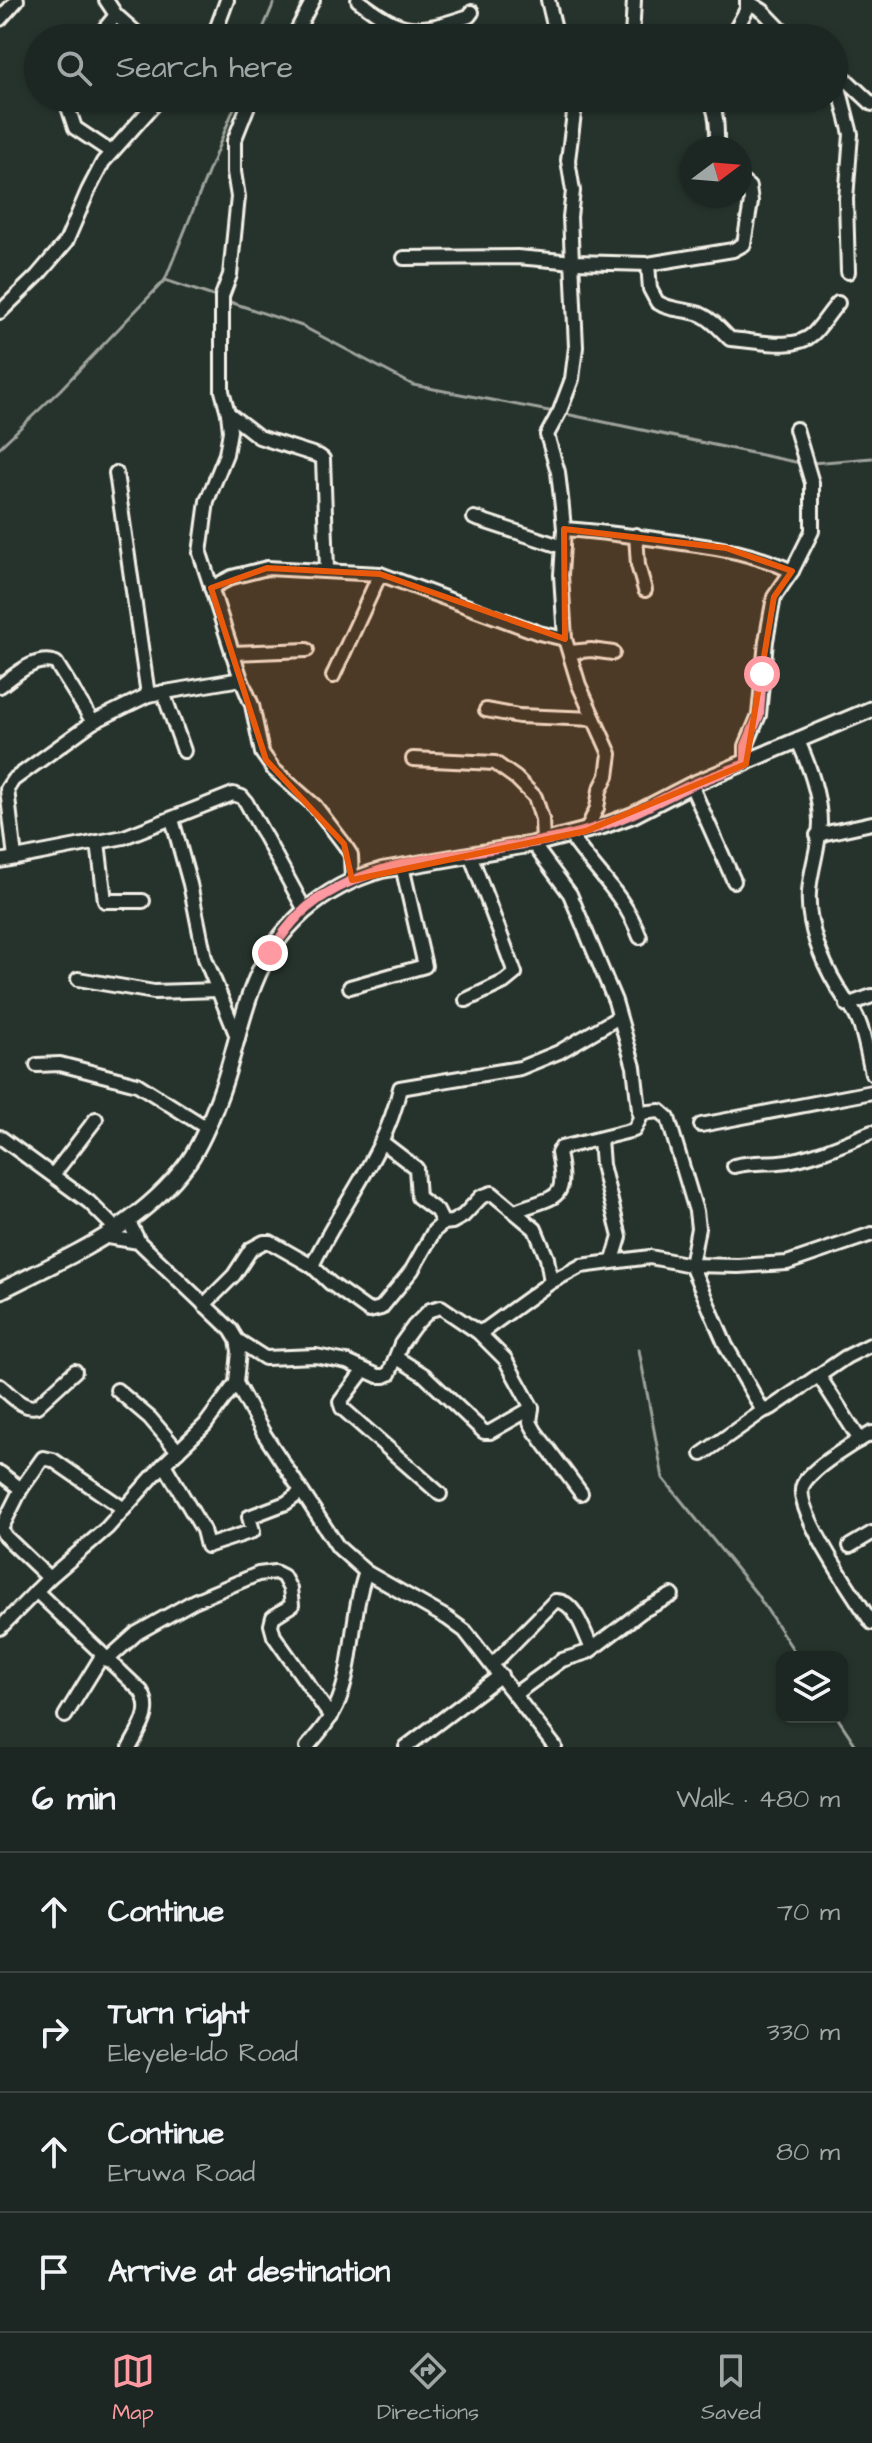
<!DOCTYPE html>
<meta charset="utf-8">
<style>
:root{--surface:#1c2622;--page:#252e2a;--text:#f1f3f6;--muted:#a0a5a5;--line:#3a4340;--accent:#ff9aa2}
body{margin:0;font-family:"Architects Daughter",sans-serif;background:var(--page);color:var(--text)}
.controls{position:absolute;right:24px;bottom:24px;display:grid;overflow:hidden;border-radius:16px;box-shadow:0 2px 6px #0004}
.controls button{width:72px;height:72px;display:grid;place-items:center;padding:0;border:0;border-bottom:2px solid var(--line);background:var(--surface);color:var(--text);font:40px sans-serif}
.compass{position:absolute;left:680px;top:136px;width:72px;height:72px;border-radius:50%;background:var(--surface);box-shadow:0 2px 6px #0004;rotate:74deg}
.stop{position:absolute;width:24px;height:24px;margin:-18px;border:6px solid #ff9aa2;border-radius:50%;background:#fff}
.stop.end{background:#ff9aa2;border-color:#fff;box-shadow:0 2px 8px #0008}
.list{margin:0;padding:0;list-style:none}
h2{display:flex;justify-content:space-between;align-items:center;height:104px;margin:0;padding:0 32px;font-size:34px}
h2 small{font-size:26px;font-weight:400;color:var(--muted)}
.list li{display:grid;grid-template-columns:52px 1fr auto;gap:24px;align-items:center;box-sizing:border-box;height:120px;padding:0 32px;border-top:2px solid var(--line)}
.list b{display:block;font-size:30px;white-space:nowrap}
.list p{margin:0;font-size:26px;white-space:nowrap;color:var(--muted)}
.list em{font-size:26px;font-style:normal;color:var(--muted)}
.icon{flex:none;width:44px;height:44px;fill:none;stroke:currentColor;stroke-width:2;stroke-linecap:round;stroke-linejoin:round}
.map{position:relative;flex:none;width:872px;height:1747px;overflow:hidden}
.search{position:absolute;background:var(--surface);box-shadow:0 2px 6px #0004;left:24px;right:24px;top:24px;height:88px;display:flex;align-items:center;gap:20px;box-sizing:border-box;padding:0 28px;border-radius:44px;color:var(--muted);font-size:30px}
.sheet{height:584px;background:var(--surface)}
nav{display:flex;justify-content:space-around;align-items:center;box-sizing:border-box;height:112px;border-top:2px solid var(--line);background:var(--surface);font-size:22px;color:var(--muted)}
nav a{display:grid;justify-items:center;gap:4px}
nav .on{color:var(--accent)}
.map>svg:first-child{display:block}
</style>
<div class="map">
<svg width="872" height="1747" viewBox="0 0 872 1747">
<rect width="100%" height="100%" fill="#26332d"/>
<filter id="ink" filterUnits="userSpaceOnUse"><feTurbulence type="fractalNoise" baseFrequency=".0125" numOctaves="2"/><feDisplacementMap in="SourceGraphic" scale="16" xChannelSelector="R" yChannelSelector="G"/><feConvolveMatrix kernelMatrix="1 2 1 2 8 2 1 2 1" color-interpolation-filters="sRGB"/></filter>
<g filter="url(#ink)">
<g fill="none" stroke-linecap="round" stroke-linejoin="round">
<g stroke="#9fa39b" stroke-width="3">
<path d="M 259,38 L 275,0"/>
<path d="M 165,280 L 219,298"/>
<path d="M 227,301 L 302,326 L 413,385 L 554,412"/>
<path d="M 561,413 L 800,463"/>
<path d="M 0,447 L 60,390 L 165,280 L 238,98"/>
<path d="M 812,463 L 872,458"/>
<path d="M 639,1350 L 663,1478 L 756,1593 L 798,1657"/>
<path d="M 837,1717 L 857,1747"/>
</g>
<defs>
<g id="minor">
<path d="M 106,0 L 116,15 L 142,38"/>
<path d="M 358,0 C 404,35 415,34 469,16 L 472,12"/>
<path d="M 548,0 L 557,38"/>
<path d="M 747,1 L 763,11 L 789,38"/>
<path d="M 0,19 L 17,0"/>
<path d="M 97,38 L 116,15"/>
<path d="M 213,38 L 227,0"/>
<path d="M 293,38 L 313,0"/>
<path d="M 632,38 L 634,0"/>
<path d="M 731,38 L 747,9 L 747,0"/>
<path d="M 836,70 L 872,104"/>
<path d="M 838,72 L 840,91 L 851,134 L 846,199 L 848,272"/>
<path d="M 65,98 L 75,128 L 111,152"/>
<path d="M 251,98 L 234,141 L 234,172 L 238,197 L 230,275 L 222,296 L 222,391 L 228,413 L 230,431 L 226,454 L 207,501 L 200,553 L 241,679 L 252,705 L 262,753 L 274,770 L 315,806 L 344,844 L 351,855 L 352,880"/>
<path d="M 576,98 L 568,160 L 573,191 L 570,217 L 576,347 L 572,379 L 560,411 L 547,435 L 558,472 L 562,507 L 564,529 L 561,575 L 565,639 L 579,685 L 610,754 L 607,776 L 600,790 L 597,808 L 586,831"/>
<path d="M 709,98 C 718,113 717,131 717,148"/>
<path d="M 740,180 L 749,187 L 751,202 L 744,244 L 733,250 L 648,264 L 650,289 L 657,302 C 670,311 686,309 700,314 C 712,319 721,330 730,339 C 754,340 794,352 813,334 C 822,325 829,313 838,303"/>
<path d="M 404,258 L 517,257 L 574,262 L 648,264"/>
<path d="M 0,312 L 37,276 L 66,242 L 88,191 L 103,162 L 160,98"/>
<path d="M 228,413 L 259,437 L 319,456 L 323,459 L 327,569"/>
<path d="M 116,473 L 148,695"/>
<path d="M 474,518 L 563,547"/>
<path d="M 564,529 C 604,532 643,537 683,543 C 721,548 756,554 792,571 L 774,597 L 766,641 L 759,715 L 746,746 L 746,764"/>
<path d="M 636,535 L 638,565 L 645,590"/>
<path d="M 792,571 L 812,531 L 812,483 L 796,429"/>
<path d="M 211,588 L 232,577 L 267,568 L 380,574 L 539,633 L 565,639"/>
<path d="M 570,652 L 591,650 L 613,653"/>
<path d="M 232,653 L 307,650"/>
<path d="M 333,676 L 380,574"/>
<path d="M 0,686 C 15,675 36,655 56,663 L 93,722"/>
<path d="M 163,692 L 184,751"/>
<path d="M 486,710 L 519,716 L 594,719"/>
<path d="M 798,741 C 810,767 820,795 820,823 C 819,857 803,883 811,921 C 817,953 833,983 852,1009 C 864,1026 867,1054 872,1073"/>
<path d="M 413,759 L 495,763 L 516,778 L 535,797 L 542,819 L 543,842"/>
<path d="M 691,785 L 734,881"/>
<path d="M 172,819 L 190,884 L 205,958 L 238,1039"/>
<path d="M 570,835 C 595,872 624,894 640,937"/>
<path d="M 817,835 L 872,823"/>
<path d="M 98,842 L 105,901 L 143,901"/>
<path d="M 15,858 L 7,789 L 13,780 L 93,722 L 148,695 L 241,679"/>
<path d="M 0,861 L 124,837 L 233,794 L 242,797 L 246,802 L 305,910"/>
<path d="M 78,979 L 154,992 L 218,990"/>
<path d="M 350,987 L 425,966 L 402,866"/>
<path d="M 466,1000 L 504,982 L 515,973 L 470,854"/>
<path d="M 847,1005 L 872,996"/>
<path d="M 37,1065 L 60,1064 L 137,1084 L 207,1128"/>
<path d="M 639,1113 L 660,1111 L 668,1118 L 696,1211 L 698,1228 L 691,1265 L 726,1346 L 763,1411"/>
<path d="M 701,1125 L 872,1092"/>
<path d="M 0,1137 L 89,1202 L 117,1230"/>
<path d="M 600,1139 L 602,1165 L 620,1237 L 613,1260"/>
<path d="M 382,1142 L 416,1168 L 418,1197 L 437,1211 L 443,1223"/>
<path d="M 734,1166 C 750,1162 764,1163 779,1162 C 807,1160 846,1143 872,1132"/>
<path d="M 53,1175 L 96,1119"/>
<path d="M 515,1211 C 557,1195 568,1202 558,1153 L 561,1148 L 634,1130 L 640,1118 L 634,1067 L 615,1001 L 570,894 L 533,844"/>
<path d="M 129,1222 L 139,1242 L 231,1330 L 237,1340 L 239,1351 L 236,1383 L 264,1434 L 338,1547 L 366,1572 L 447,1618 L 465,1631 L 555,1747"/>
<path d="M 108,1237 L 139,1242"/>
<path d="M 312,1266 C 340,1206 386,1154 400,1088 L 520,1068 L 559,1052 L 619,1017"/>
<path d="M 204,1305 L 234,1275 L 251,1249 L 264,1242 L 270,1242 L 312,1266 L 330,1283 L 369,1311 L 381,1308 L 412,1270 L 434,1231 L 443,1223 L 452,1222 L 463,1216 L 481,1197 L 492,1193 L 535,1229 L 547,1258 L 551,1282"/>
<path d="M 478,1332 L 486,1329 L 551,1282 L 581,1266 L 650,1257 L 691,1265 L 738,1266 L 787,1263 L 872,1234"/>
<path d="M 237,1340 L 265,1358 L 316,1356 L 347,1362 L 378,1376 L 385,1376 L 389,1374 L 401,1344 L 414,1326 L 430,1310 L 441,1307 L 478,1332 L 505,1359 L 532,1408 L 530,1422 L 535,1431 L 581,1493"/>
<path d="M 397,1358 L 424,1375 L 484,1432 L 490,1432 L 532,1408"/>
<path d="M 364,1370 L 340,1402 L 342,1408 L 440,1494"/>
<path d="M 819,1376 L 860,1440"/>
<path d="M 0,1386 C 11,1395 23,1410 37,1406 L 75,1371"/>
<path d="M 117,1390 L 150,1418 L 178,1451"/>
<path d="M 872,1433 C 855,1442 811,1468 803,1485 C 792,1508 858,1601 872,1623"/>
<path d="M 702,1454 L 763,1411 L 771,1408 L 846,1357 L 872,1344"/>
<path d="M 164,1464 L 203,1530 L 207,1546 L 253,1531 L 249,1517 L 286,1503 L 301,1492"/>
<path d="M 0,1473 L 21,1489"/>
<path d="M 850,1546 L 872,1533"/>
<path d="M 49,1578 L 5,1536 L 1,1529 L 21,1489 L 43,1458 L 53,1460 L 124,1509"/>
<path d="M 36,1591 L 141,1691 C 154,1711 140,1728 130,1747"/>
<path d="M 0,1628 L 49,1578 L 107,1528 L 163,1465 L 205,1425 L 236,1383"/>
<path d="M 107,1660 L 137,1633 L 194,1601 L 258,1574 L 275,1572 L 283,1576 L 290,1589 L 292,1605 L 273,1617 L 271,1625 L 274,1636 L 331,1717"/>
<path d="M 493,1664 L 555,1601 C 575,1599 584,1633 592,1649"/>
<path d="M 515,1694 L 562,1660 L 588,1652 L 642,1611 L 672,1595"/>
<path d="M 65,1716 L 102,1656"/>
<path d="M 307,1747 C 319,1733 332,1718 339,1700 C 354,1661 351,1614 366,1572"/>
<path d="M 406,1747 L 501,1675"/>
</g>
<path id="major" d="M 0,1291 C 71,1255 140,1228 189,1161 C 202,1142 210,1122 218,1100 C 233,1062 239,1021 254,984 C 277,926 322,887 382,870 L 533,844 L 603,826 L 633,815 L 691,785 L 872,709"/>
</defs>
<use href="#minor" stroke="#f4f1e8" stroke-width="18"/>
<use href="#major" stroke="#f4f1e8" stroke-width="20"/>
<use href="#minor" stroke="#26332d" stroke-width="12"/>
<use href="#major" stroke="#26332d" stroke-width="14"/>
</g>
</g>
<g fill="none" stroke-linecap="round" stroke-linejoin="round" filter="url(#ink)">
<path stroke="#ff9aa2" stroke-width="10" d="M 270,953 C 279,939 288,926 300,914 C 368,849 495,857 583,832 C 621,821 654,803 689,786 C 708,778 727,771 746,764 L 746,746 L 759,715 L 762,674"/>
</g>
<path fill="#e8590c" fill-opacity="0.2" stroke="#e8590c" stroke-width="6" stroke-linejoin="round" d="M 564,529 L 726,548 L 792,571 L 774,597 L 746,764 L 586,831 L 352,880 L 344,844 L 266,760 L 211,588 L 267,568 L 380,574 L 565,639 Z"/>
</svg>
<div class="controls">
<button><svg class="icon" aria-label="layers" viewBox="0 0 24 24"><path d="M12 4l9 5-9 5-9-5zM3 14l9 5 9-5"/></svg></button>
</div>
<svg class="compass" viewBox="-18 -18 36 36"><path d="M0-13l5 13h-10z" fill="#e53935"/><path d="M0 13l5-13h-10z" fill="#a0a5a5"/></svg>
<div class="stop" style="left:762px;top:674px"></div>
<div class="stop end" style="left:270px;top:953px"></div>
<div class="search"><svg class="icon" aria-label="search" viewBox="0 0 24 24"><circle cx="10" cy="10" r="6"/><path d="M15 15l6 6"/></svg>Search here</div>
</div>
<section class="sheet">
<h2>6 min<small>Walk · 480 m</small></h2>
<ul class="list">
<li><svg class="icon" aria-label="ahead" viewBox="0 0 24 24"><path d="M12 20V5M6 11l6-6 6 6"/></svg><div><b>Continue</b></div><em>70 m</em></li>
<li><svg class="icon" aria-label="right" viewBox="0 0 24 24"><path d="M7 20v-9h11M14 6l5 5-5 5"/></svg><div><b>Turn right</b><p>Eleyele-Ido Road</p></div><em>330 m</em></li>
<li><svg class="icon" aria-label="ahead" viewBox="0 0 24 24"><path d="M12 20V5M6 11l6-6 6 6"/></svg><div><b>Continue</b><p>Eruwa Road</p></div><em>80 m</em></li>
<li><svg class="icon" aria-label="arrive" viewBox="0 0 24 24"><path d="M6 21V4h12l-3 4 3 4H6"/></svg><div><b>Arrive at destination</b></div></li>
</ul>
</section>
<nav>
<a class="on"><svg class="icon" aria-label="map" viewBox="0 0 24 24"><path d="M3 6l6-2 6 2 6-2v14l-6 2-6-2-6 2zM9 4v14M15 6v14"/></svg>Map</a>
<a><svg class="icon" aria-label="directions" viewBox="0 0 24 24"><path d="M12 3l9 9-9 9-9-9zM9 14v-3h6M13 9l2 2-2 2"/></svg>Directions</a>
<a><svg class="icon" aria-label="saved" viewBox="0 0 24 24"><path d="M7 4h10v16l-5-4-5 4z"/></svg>Saved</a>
</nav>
